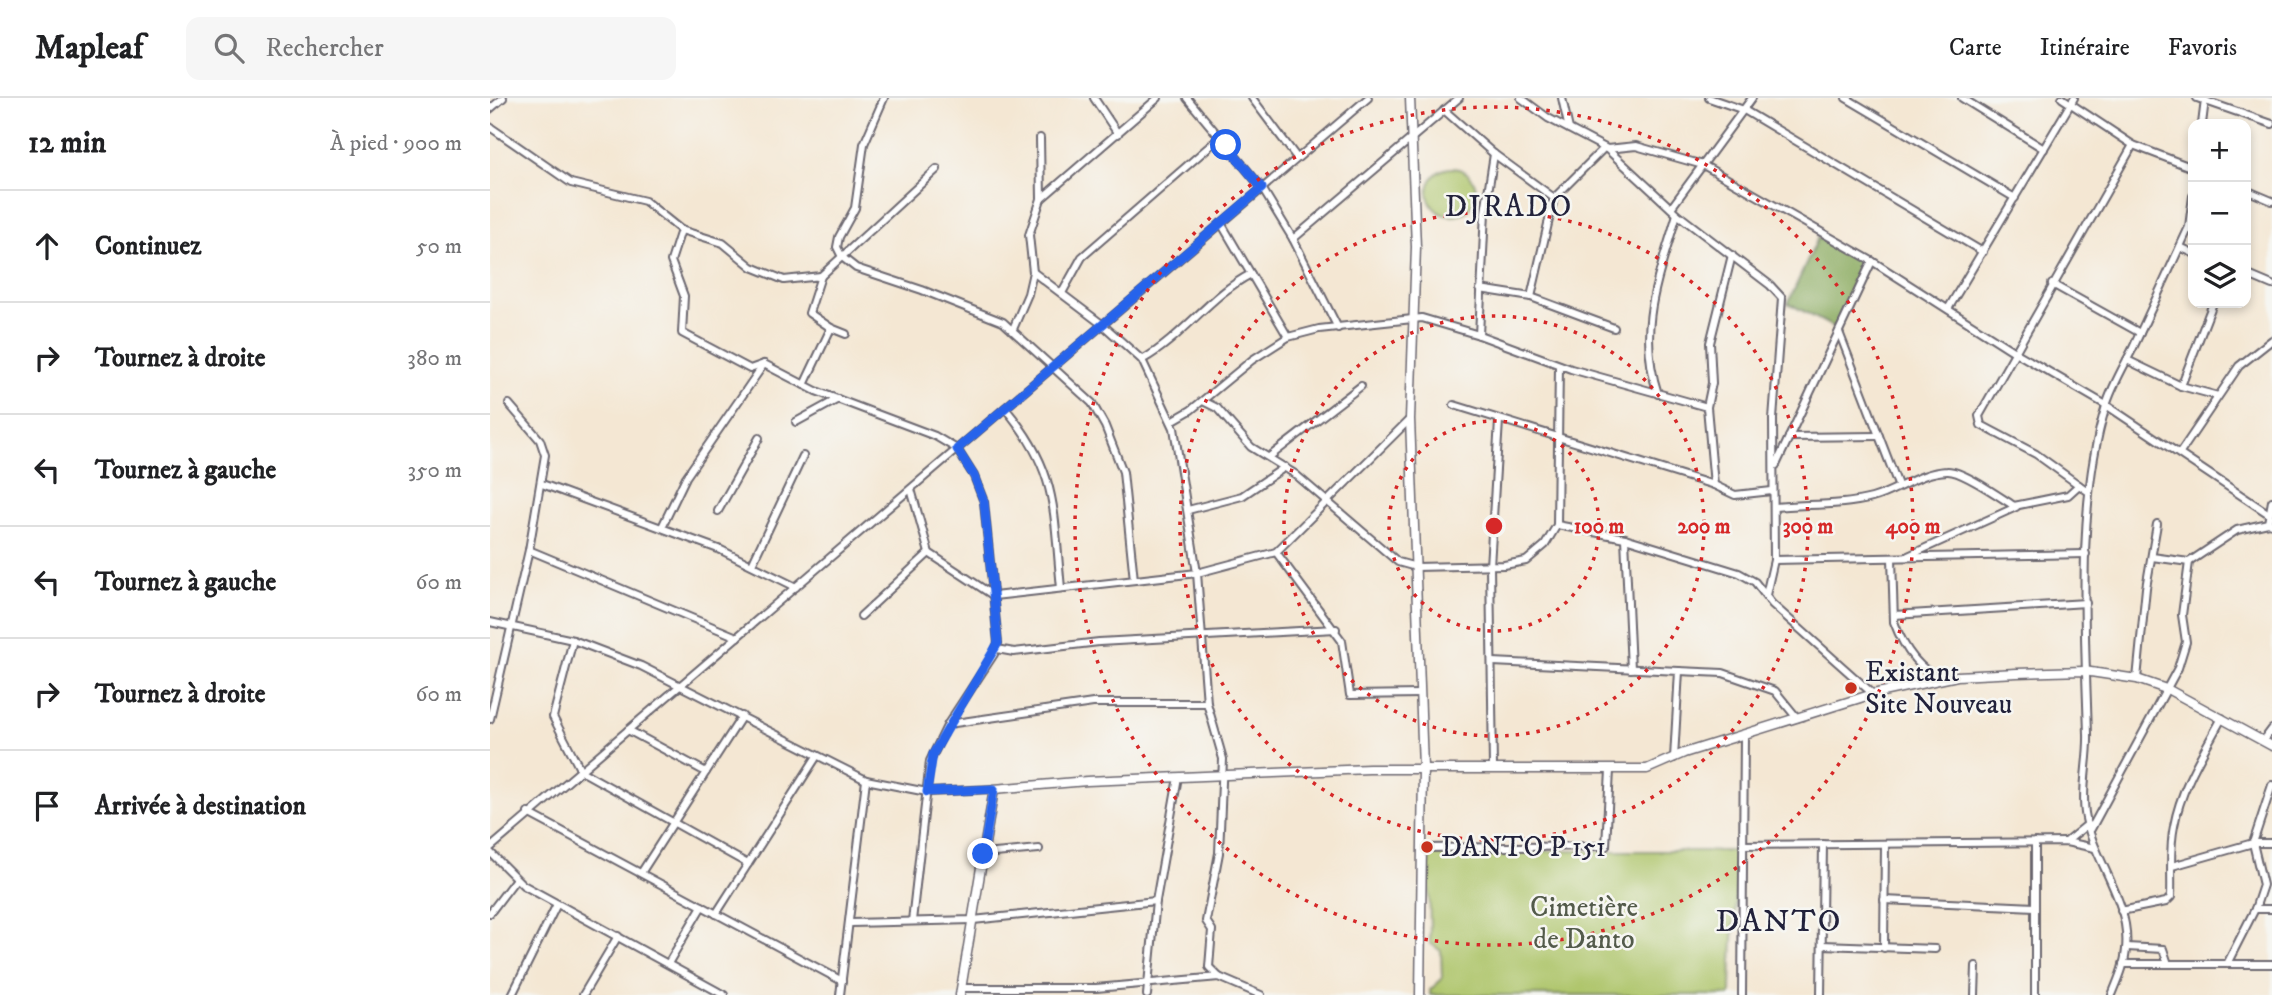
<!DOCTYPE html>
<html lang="fr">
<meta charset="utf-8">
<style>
:root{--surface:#fff;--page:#f6f6f6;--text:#202124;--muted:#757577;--line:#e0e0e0}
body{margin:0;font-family:"IM FELL DW Pica",serif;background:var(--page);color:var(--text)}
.controls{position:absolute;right:21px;top:21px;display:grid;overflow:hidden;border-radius:14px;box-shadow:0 4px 10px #0003}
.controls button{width:63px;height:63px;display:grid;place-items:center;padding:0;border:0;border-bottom:2px solid var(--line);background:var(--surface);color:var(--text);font:35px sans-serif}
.stop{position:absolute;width:21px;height:21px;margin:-16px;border:5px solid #2563eb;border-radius:50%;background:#fff}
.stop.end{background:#2563eb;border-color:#fff;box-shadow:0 2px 7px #0008}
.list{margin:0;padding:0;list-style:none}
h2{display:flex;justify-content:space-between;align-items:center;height:91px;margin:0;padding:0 28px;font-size:30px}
h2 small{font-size:23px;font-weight:400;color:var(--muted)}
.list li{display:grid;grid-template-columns:46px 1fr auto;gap:21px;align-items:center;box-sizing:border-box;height:112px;padding:0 28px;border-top:2px solid var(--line)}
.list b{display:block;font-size:26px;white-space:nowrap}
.list em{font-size:23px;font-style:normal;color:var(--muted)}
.icon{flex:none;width:38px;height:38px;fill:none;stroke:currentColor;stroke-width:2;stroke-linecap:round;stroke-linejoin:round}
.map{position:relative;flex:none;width:1782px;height:897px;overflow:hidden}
header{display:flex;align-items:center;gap:42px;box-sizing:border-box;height:98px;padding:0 35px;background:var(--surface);border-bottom:2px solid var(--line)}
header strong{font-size:33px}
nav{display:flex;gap:38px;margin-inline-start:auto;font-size:24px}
.search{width:490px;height:63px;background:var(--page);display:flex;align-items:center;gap:18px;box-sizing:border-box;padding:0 24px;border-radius:14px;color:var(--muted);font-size:26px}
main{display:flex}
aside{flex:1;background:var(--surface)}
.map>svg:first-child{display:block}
</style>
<header>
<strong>Mapleaf</strong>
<div class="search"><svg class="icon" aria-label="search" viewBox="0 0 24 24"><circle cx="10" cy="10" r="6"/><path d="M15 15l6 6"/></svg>Rechercher</div>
<nav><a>Carte</a><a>Itinéraire</a><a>Favoris</a></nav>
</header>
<main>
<aside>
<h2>12 min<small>À pied · 900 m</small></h2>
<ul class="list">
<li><svg class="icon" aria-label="ahead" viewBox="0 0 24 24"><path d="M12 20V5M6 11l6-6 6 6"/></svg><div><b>Continuez</b></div><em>50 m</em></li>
<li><svg class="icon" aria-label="right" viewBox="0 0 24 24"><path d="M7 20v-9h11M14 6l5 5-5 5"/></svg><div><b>Tournez à droite</b></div><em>380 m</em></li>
<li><svg class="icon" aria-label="left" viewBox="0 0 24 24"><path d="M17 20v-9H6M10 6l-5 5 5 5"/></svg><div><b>Tournez à gauche</b></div><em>350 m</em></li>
<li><svg class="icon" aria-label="left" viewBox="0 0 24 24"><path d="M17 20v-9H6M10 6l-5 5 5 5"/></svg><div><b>Tournez à gauche</b></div><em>60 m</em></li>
<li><svg class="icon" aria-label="right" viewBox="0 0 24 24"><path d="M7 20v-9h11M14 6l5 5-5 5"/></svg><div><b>Tournez à droite</b></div><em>60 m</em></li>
<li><svg class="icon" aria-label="arrive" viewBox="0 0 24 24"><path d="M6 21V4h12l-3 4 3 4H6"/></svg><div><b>Arrivée à destination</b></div></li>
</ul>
</aside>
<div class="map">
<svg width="1782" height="897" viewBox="0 0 1782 897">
<rect width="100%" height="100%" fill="#f6f6f2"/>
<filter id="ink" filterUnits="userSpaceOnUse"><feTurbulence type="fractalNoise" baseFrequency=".0143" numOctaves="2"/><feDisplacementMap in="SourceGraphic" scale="14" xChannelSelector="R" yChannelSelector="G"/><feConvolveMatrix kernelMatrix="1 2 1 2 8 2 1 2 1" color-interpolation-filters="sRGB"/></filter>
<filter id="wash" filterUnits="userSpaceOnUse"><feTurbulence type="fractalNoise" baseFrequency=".00686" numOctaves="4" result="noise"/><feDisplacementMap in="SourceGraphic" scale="28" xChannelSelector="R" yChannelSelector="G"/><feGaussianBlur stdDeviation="1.57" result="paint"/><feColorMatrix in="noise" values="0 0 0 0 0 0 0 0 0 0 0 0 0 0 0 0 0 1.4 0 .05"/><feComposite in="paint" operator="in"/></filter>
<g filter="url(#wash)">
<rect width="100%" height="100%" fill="#f4e7d3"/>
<g fill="#aec56a" stroke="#687452" stroke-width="2">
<circle cx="962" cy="94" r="24"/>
<path d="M 939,753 L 1248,753 C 1247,802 1241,848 1241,897 L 940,897 L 940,892 L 952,881 L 951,853 L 940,845 Z"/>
</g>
<path fill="#8aaa5e" stroke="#56664c" stroke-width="2" d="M 1328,140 L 1374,165 L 1345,230 L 1298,205 Z"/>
</g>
<g filter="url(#ink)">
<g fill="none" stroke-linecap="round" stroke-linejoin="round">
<defs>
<g id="minor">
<path d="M 394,0 L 374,46 L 365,110 L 349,139 L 347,149 L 352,159 L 366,170 L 432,192 L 513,224 L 602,305 L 615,328 L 633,374 L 644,482"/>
<path d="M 604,0 L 628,36"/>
<path d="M 697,0 L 772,90 L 803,141 L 848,230"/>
<path d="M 762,0 L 807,60"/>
<path d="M 1031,0 L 1058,20 L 1117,51 L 1187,116 L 1280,187 L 1292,200 L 1283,321 L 1284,462 L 1276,497"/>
<path d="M 1072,0 L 1079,31"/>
<path d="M 1219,0 L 1254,12 L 1493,154"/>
<path d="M 1356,0 L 1525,100"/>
<path d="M 1472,0 L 1554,51"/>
<path d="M 1572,0 L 1643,47 L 1703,70"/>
<path d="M 1707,0 L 1782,26"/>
<path d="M 0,11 L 13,0"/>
<path d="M 954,12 L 1004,56 L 1064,100"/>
<path d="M 1712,26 L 1715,2"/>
<path d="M 0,29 L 81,85 L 155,103 L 191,132 L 181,163 L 194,198 L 192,235 L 260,271 L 274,266"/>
<path d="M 1117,51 L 1146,48 L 1213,67 L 1382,163 L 1523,253 L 1616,307 L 1779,416"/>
<path d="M 1756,92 L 1782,103"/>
<path d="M 551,101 L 668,0"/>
<path d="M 1181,110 L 1262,0"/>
<path d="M 731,125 L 798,239"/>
<path d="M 191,132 L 233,145 L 262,169 L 294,182 L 331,178 L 319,215 L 341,230 L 356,236"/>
<path d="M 803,141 L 969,0"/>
<path d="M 1690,149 L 1703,155"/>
<path d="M 543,174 L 613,227 L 652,262 L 684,330 L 707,475 L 717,605 L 733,661 L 729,755 L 716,823 L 722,832 L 719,869 L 729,879"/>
<path d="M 1756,176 L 1782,187"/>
<path d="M 331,178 L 447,71"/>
<path d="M 1562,186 L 1650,235"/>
<path d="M 990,191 L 1041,199 L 1124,230"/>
<path d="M 572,195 L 592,159 L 729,40"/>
<path d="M 1041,199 L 1064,100 L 1114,50"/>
<path d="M 1458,211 L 1584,0"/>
<path d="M 523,231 L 538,196 L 543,174 L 539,137 L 551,101 L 550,40"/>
<path d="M 1349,234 L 1408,387"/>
<path d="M 989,237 L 995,114 L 1004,56"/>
<path d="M 652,262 C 693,239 720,197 761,176"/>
<path d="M 1637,262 L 1691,288 L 1728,298"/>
<path d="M 314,287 L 341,230"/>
<path d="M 1691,288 L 1723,205"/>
<path d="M 1168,296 C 1146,229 1169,179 1187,116"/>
<path d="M 713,303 L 727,310 L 761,349 L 805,376 L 908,464 L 926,469 L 1014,467 L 1036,463 L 1055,447 L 1067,427 L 1069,267"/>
<path d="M 964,307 L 1224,387 L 1245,397 L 1282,393"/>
<path d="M 515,310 C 569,374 563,412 571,490"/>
<path d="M 682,323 L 701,312 L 762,262 L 798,239 L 829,231 L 932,220 L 989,237 L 1081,271 L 1217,309"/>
<path d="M 306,324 L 348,301"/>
<path d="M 1299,339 L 1389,338"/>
<path d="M 1690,355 L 1749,268 L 1782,242"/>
<path d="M 779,359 L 871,288"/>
<path d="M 1286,367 L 1382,163"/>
<path d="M 52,386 L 231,452 L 306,489"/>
<path d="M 1224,387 L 1217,309 L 1222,285 L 1220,245 L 1242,157"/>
<path d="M 1589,387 L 1546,356 L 1491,327 L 1489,318 L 1643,47"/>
<path d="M 421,391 L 439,455 L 504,498 L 707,475 L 786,454 L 920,321"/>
<path d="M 1782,403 L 1778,425 L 1782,426"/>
<path d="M 1285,409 C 1316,406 1352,408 1382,400 C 1407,393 1430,374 1457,373 C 1472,372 1510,399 1524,408 L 1578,397 L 1589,387 L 1599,394"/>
<path d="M 698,412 L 752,398 L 795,369"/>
<path d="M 228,413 L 269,340"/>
<path d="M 1067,427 L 1135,440 L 1249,475 L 1265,484 L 1282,506 L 1383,596"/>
<path d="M 172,429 L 196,379 L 274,266 L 326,293 L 445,338 L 467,351 L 484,378 L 494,404 L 508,545 L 504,556 L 458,626 L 440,663 L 422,823"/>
<path d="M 1135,440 L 1141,571"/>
<path d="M 39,452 L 247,539"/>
<path d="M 786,454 L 852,543 L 860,597 L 930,596"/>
<path d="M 1418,458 L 1526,409"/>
<path d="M 1662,459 L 1699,464 L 1747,432 L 1778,425"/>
<path d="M 1402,460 L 1404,524 C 1413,548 1428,572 1452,581"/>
<path d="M 1284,462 L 1596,456"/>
<path d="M 262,466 L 313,358"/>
<path d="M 1404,517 L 1596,505"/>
<path d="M 371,518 L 439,455"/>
<path d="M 0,524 L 83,542 L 151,568 L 376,682 L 437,694 L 504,691"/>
<path d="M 83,542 L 63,619 L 91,673 L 258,766"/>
<path d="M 507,551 L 524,554 L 609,544 L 846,531"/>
<path d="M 1003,564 L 1189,573 L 1184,660"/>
<path d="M 1189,573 L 1233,575 L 1285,593 L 1307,620"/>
<path d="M 1647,581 L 1656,490 L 1667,426"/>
<path d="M 0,621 L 39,452 L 55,357 L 50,342 L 19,306"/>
<path d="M 458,626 L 603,605 L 717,605"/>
<path d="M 138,632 L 216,674"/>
<path d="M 1773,643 L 1782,631"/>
<path d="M 1003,670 L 1000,468 L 1009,323"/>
<path d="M 38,715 L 352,883"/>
<path d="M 1601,731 L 1688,570 L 1696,544 L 1692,517 L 1699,464"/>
<path d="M 1545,744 L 1545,897"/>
<path d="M 1576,744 L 1598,726"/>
<path d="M 1253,747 L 1576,744 L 1605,750"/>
<path d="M 0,750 L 878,0"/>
<path d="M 932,750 L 1116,748 L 1120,672"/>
<path d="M 0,754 L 33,787 L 234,897"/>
<path d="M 493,756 L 549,751"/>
<path d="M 1682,768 L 1763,745 L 1782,745"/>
<path d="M 151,775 L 252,618"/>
<path d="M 1394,802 L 1545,809"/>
<path d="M 1765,811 L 1782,811"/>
<path d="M 1631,813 L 1676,804 L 1681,799 C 1682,776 1679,751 1684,728 C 1691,689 1713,655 1732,620"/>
<path d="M 0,815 L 25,782"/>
<path d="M 226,816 L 327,658"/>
<path d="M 361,825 L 483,822 L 666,803"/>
<path d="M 1332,847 L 1445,851"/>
<path d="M 1637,849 L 1673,851 L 1678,866"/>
<path d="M 1394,850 L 1395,746"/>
<path d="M 179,864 L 212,808"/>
<path d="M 1633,866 L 1782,866"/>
<path d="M 1737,866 L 1765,811 L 1773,787 L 1763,745 L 1782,687"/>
<path d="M 471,890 L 606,890 L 729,879 L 771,897"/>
<path d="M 22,897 L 67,806"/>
<path d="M 93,897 L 128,838"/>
<path d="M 350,897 L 376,682"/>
<path d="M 657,897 L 666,803 L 688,679"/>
<path d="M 1252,897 L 1254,637"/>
<path d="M 1331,897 L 1333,746"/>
<path d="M 1485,897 L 1486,868"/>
<path d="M 1622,897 C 1628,882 1635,867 1636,851 C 1641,802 1602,761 1595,715 C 1591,690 1599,661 1598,636 C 1595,535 1586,404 1616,308 C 1622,288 1634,268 1643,250 C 1662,210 1680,170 1699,129 L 1703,98"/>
</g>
<g id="tertiary">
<path d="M 920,0 L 926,149 L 920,321 L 933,669 L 930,897"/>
<path d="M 470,897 L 504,691 L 597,683 L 879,671 L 1157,671 L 1194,655 L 1383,596 L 1467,578 L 1527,575 L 1594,573 L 1647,581 L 1679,592 L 1782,648"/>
</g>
</defs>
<use href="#minor" stroke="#6c6770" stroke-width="10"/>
<use href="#tertiary" stroke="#6c6770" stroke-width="11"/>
<use href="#minor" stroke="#fff" stroke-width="6"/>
<use href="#tertiary" stroke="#fff" stroke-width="8"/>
</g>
</g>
<g fill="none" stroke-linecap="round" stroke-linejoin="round" filter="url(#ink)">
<path stroke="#2563eb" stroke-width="9" d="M 493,756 L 504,691 L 437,694 L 443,656 L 508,545 L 494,404 L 484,378 L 467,351 L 772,90 L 736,47"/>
</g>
<g fill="none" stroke="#d62828" stroke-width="3.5" stroke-dasharray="3.5 7">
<circle cx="1004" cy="428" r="105"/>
<circle cx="1004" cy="428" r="210"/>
<circle cx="1004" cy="428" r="314"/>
<circle cx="1004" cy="428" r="419"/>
</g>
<g fill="#c8321e" stroke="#f6f6f2" stroke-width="2.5">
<circle cx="1361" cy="590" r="7"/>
<circle cx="937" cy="749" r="7"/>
</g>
<g text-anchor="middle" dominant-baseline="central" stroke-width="5" stroke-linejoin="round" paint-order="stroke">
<g font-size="28" fill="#22223b" stroke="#f6f6f2" text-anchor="start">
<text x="1375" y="574">Existant<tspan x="1375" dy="32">Site Nouveau</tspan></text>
<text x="951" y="749">DANTO P 151</text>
</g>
<g font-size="28" fill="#535b4b" stroke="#f6f6f2">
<text x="1094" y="809">Cimetière<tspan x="1094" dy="32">de Danto</tspan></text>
</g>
<g font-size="30" letter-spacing="2" fill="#22223b" stroke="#f6f6f2">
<text x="1019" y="109">DJRADO</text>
</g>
<g font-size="32" letter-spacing="2" fill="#22223b" stroke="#f6f6f2">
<text x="1289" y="824">DANTO</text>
</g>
</g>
<circle cx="1004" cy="428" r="10" fill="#d62828" stroke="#f6f6f2" stroke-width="3.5"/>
<g font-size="21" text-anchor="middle" font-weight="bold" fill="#d62828" stroke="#f6f6f2" stroke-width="5" stroke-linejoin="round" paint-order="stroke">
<text x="1109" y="435">100 m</text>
<text x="1214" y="435">200 m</text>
<text x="1318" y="435">300 m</text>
<text x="1423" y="435">400 m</text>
</g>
</svg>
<div class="controls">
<button>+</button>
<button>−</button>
<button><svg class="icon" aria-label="layers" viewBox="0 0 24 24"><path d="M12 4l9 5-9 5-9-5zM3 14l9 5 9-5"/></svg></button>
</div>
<div class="stop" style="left:736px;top:47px"></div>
<div class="stop end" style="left:493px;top:756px"></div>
</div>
</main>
